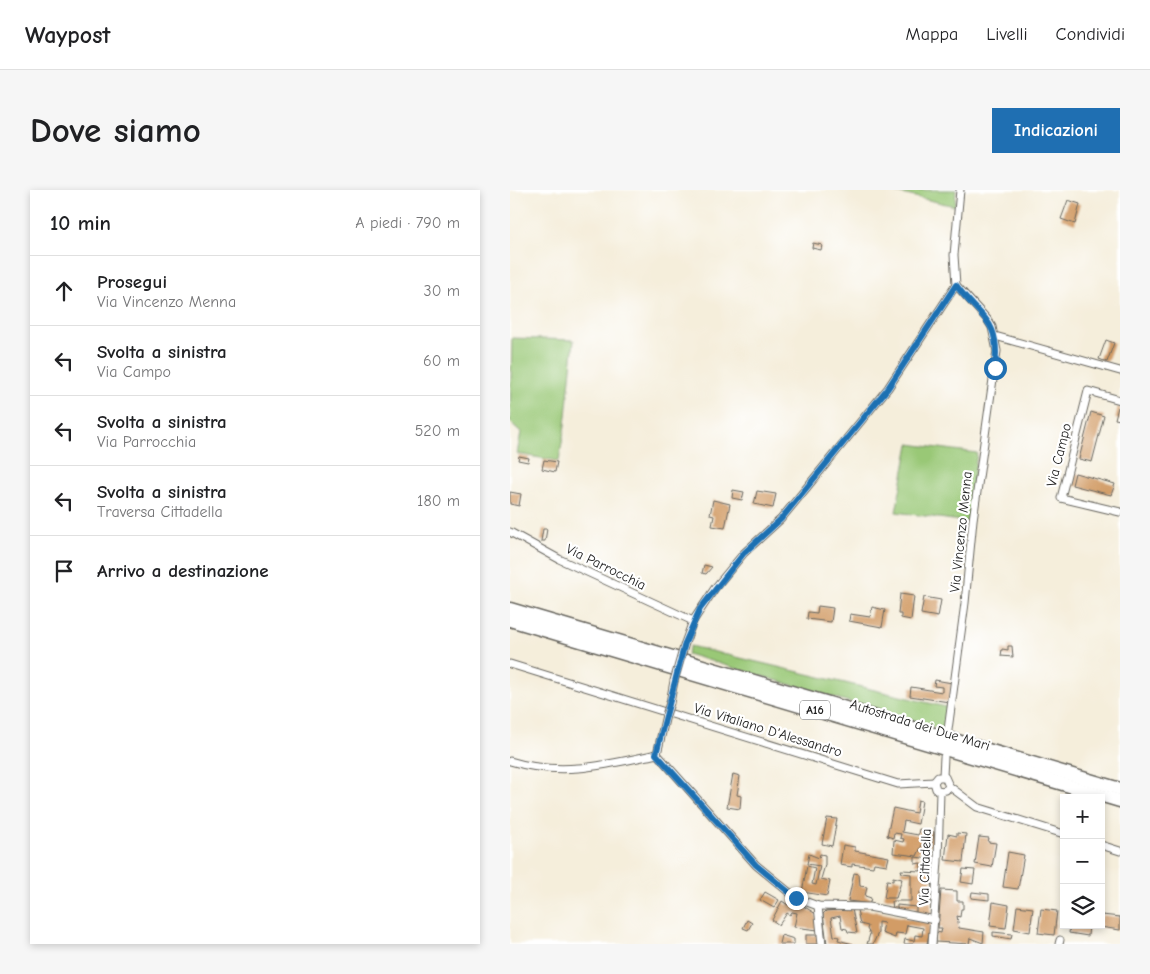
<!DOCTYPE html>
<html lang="it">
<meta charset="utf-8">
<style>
:root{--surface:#fff;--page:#f6f6f6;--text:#202124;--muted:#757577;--line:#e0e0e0;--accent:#1f6fb2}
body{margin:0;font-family:"Comic Neue",sans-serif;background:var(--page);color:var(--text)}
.controls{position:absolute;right:15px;bottom:15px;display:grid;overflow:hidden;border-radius:0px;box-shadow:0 2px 8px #0003}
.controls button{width:45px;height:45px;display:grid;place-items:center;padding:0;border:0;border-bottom:1px solid var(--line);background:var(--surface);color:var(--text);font:25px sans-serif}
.stop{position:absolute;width:15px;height:15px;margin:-11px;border:4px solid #1f6fb2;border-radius:50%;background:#fff}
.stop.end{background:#1f6fb2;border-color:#fff;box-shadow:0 1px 5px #0008}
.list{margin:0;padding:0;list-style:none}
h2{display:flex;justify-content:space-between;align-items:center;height:65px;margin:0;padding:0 20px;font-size:21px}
h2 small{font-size:16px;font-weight:400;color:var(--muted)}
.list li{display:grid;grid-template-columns:32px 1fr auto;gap:15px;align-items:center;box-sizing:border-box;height:70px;padding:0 20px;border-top:1px solid var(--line)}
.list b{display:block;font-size:19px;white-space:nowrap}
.list p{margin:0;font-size:16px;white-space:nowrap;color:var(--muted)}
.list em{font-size:16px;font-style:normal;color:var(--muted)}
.icon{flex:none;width:28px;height:28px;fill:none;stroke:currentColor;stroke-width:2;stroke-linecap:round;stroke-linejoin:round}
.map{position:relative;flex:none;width:610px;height:754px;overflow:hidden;border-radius:0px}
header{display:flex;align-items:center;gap:30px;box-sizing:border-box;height:70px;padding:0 25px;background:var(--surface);border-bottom:1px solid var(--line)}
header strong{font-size:24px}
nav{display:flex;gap:28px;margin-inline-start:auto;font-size:18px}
.intro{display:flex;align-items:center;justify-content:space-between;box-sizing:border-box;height:120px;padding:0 30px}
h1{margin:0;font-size:35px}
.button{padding:12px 22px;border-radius:0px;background:var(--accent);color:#fff;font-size:18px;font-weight:700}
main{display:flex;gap:30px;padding:0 30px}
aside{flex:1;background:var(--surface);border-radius:0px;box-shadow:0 2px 8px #0003}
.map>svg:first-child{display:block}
</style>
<header>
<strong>Waypost</strong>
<nav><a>Mappa</a><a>Livelli</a><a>Condividi</a></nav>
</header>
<div class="intro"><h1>Dove siamo</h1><a class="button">Indicazioni</a></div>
<main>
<aside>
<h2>10 min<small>A piedi · 790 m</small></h2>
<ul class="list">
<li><svg class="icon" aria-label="ahead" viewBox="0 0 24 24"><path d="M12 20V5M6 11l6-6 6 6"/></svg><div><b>Prosegui</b><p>Via Vincenzo Menna</p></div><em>30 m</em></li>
<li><svg class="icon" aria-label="left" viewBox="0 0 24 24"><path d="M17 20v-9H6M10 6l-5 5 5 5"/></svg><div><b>Svolta a sinistra</b><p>Via Campo</p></div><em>60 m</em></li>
<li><svg class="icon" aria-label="left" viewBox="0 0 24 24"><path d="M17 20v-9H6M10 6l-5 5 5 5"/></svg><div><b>Svolta a sinistra</b><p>Via Parrocchia</p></div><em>520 m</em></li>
<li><svg class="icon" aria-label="left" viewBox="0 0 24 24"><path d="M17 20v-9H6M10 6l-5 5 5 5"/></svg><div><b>Svolta a sinistra</b><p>Traversa Cittadella</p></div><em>180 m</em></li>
<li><svg class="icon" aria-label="arrive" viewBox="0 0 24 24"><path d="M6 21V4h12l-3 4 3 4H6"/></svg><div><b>Arrivo a destinazione</b></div></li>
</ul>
</aside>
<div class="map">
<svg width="610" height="754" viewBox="0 0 610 754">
<rect width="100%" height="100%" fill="#fff"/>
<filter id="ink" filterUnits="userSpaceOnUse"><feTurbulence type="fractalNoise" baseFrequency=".02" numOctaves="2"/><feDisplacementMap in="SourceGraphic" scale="10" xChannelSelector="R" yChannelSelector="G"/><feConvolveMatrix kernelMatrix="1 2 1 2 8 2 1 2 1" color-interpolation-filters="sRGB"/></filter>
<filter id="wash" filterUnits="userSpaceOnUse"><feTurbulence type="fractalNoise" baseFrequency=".0096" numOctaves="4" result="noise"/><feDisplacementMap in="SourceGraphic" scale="20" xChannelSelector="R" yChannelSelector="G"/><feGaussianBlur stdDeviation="1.12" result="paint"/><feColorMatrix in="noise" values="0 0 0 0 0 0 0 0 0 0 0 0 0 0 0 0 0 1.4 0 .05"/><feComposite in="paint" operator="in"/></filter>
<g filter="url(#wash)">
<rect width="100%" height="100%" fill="#f5eedb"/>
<g fill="#99c876" stroke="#5a7249">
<path d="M 374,0 L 446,0 L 445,16 Z"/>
<path d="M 2,148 L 64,150 L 55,235 L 49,271 L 7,264 L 11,242 L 0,232 Z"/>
<path d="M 399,254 L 467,263 L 458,332 L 386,322 Z"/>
<path d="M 180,456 L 440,518 L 434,540 L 177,464 Z"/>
</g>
<g id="blocks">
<g fill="#d29c66">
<path d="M 558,10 L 570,14 L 565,34 L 551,29 Z"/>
<path d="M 303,53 L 312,55 L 311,60 L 302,58 Z"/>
<path d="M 596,150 L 604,153 L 597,172 L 589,169 Z"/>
<path d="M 608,217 L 610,217 L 610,230 L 605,229 Z"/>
<path d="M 581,222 L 594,226 L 582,272 L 569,269 Z"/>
<path d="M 9,266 L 19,268 L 18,272 L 8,270 Z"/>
<path d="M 34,270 L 47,272 L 45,282 L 32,279 Z"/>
<path d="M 565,283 L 605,294 L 601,305 L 562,295 Z"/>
<path d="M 223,300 L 234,302 L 232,310 L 222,308 Z"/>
<path d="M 247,301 L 266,304 L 263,318 L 244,314 Z"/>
<path d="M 0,302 L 11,304 L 9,316 L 0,314 Z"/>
<path d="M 203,310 L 220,314 L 215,338 L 202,336 L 204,326 L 200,325 Z"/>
<path d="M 33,339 L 37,339 L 35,351 L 31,351 Z"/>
<path d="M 194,375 L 202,377 L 196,384 L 192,383 Z"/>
<path d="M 390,404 L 404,406 L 401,430 L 391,428 L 391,424 L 388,424 Z"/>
<path d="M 414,407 L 431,410 L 428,427 L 411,424 Z"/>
<path d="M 308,416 L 323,418 L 321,432 L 297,429 L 298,422 L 307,423 Z"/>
<path d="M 362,417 L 375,420 L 372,437 L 339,431 L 340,424 L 360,427 Z"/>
<path d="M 498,456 L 502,456 L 503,467 L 491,466 L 492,459 L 498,460 Z"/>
<path d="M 425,490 L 442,493 L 439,512 L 400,506 L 401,497 L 432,502 L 432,497 L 424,496 Z"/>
<path d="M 223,584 L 230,586 L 227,605 L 231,606 L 230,619 L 217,617 Z"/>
<path d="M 408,610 L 412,611 L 408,634 L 394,631 L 392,642 L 408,645 L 409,639 L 424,642 L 422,655 L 413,653 L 407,666 L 383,663 L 384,650 L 393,652 L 394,649 L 390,648 L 391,644 L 384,643 L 383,648 L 377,646 L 383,618 L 406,623 Z"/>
<path d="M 317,628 L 327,629 L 322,656 L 312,654 Z"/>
<path d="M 447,643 L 456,644 L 453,672 L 435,670 L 438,644 L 447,646 Z"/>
<path d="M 469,647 L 479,648 L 478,652 L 486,653 L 482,677 L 465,674 Z"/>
<path d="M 333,655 L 345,657 L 345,661 L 379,667 L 377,675 L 364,673 L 363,677 L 342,674 L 342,677 L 330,675 Z"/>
<path d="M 498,662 L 514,665 L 508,699 L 493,697 Z"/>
<path d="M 299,664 L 309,668 L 310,664 L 315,665 L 315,675 L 311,689 L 320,691 L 317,706 L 292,702 L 297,676 L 305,678 L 302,694 L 306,695 L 310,676 L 297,674 Z"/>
<path d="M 405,667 L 420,669 L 422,701 L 410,702 L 411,713 L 421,712 L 422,727 L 403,722 L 406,722 L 406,717 L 387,715 L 387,719 L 383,719 L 382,711 L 401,711 L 401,684 L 392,683 L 391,680 L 411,681 L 411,673 L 405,674 Z"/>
<path d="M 453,679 L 465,680 L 463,694 L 451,692 Z"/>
<path d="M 344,683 L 349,684 L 350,696 L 357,697 L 355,706 L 361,708 L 359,716 L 354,713 L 338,711 Z"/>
<path d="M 383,687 L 392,689 L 386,708 L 374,708 L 377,690 L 383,691 Z"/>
<path d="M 431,700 L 447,701 L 447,711 L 453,711 L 453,719 L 451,719 L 450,727 L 447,726 L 449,738 L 474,742 L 473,753 L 460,748 L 459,754 L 426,752 L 427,742 L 431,743 L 432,738 L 428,738 Z"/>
<path d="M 255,702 L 269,710 L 264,718 L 250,710 Z"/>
<path d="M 462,702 L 479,704 L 479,710 L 461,708 Z"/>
<path d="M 282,709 L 306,724 L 308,740 L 284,737 L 287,723 L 282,722 L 280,725 L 277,723 L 269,735 L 262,730 L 272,711 L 278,715 Z"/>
<path d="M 483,712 L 499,715 L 496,738 L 480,736 Z"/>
<path d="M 507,716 L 523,718 L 520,742 L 504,739 Z"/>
<path d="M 342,719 L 347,743 L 338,742 L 337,739 L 332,738 L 330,726 L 321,728 L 324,746 L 329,747 L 328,750 L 343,754 L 317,754 L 313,724 L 316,721 Z"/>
<path d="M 531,719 L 547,721 L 544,745 L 528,743 Z"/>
<path d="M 347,720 L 359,720 L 421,733 L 417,754 L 394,754 L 395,749 L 404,751 L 405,745 L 412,746 L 413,738 L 397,735 L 395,744 L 386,743 L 385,748 L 372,743 L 374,733 L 368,732 L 368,743 L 363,754 L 357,754 L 360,744 L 357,739 L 358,736 L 350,734 Z"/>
<path d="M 592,725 L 610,727 L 610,740 L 590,737 Z"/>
<path d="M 237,730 L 242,733 L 238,740 L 233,738 Z"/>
<path d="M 560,735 L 579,735 L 578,746 L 559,743 Z"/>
<path d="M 483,742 L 502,744 L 501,749 L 483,746 Z"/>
<path d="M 271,745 L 284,749 L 284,754 L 269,754 Z"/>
<rect x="296" y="745" width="13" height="9"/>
</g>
</g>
</g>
<g filter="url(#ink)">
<use href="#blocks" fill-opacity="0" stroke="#68665f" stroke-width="1"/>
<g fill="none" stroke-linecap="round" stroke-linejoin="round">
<defs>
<g id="minor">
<path d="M 485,146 L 610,181"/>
<path d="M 610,210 L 578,201 L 551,308 L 610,322"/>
<path d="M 0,342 L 49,369 L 183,431"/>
<path d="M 175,453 L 183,431 L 205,398 L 234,363 L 271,329 L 378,198 L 446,95"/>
<path d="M 0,474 L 388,594 L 424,592"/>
<path d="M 160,513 L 164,491"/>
<path d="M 438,540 L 455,413 L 463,330 L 487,161 L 482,137 L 477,129 L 446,95 L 444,65 L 450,0"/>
<path d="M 147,564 L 246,675 L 286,708 L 308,716 L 359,717 L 425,730"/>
<path d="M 0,571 C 51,587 96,575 147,564 L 156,525"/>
<path d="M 433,586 L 434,567"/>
<path d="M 439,596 L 436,600 L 430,601 L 426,599 L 424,592 L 428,587 L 435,587 L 439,596 L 467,617 L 554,644"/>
<path d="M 591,655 L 610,661"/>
<path d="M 308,716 L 312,754"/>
<path d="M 422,754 L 428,671 L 430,601"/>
<path d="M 549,754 L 550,750"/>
</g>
<g id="motorway">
<path d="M 0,419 L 610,599"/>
<path d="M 0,430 L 610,611"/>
</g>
</defs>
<use href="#minor" stroke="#68665f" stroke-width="9"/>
<use href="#motorway" stroke="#68665f" stroke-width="15"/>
<use href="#minor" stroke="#fff" stroke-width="7"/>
<use href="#motorway" stroke="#fff" stroke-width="12"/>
<defs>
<g id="minor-bridge">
<path d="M 164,491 L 175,453"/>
<path d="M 156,525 L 160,513"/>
</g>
</defs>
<use href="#minor-bridge" stroke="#68665f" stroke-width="9" stroke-linecap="butt"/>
<use href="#minor-bridge" stroke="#fff" stroke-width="7"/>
</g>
</g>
<g fill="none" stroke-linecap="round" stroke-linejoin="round" filter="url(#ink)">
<path stroke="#1f6fb2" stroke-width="6" d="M 286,708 L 246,675 L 146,564 L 175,453 L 190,419 L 234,363 L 271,329 L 378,198 L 446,95 C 470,129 491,128 485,178"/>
</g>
<g text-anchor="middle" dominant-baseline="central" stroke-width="4.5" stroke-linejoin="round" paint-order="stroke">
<rect fill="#fff" stroke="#606060" stroke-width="1" x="290" y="510.5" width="30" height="19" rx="4"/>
<g font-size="12" font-weight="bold" fill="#1c1c1c">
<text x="305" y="520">A16</text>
</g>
<g font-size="14" fill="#1c1c1c" stroke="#fff">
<text transform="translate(549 265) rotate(-76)">Via Campo</text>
<text transform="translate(451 342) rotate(-84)">Via Vincenzo Menna</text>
<text transform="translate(96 377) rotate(26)">Via Parrocchia</text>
<text transform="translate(410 535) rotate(17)">Autostrada dei Due Mari</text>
<text transform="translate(258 540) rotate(17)">Via Vitaliano D'Alessandro</text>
<text transform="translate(415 677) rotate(-88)">Via Cittadella</text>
</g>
</g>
</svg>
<div class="controls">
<button>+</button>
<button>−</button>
<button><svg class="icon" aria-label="layers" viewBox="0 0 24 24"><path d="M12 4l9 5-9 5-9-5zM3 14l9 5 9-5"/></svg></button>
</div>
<div class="stop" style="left:485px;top:178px"></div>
<div class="stop end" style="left:286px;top:708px"></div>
</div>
</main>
